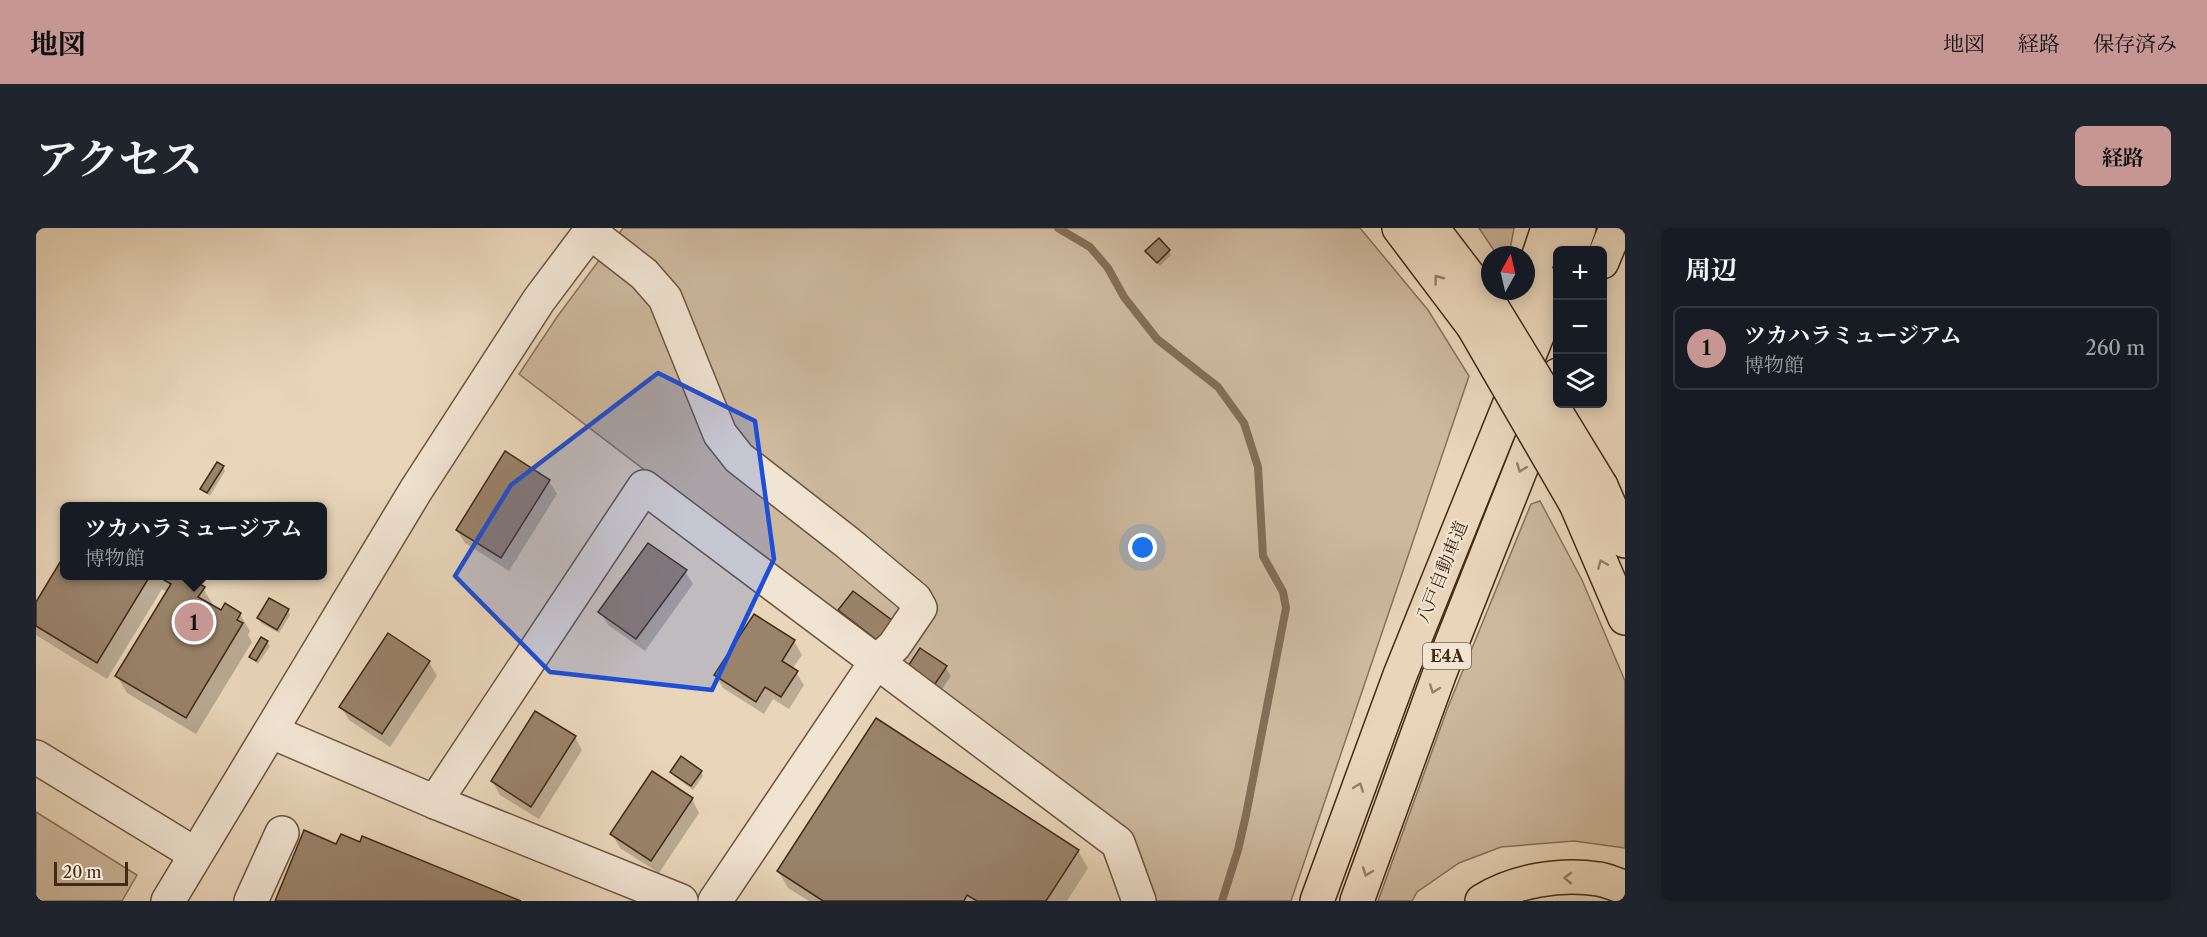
<!DOCTYPE html>
<html lang="ja">
<meta charset="utf-8">
<style>
:root{--surface:#171b24;--page:#20242c;--text:#f1f3f6;--muted:#9ea1a6;--line:#363941;--accent:#c59692}
body{margin:0;font-family:"Libre Caslon Text","Noto Serif JP",serif;background:var(--page);color:var(--text)}
.controls{position:absolute;right:18px;top:18px;display:grid;overflow:hidden;border-radius:9px;box-shadow:0 3px 15px #0003}
.controls button{width:54px;height:54px;display:grid;place-items:center;padding:0;border:0;border-bottom:2px solid var(--line);background:var(--surface);color:var(--text);font:30px sans-serif}
.compass{position:absolute;left:1445px;top:18px;width:54px;height:54px;border-radius:50%;background:var(--surface);box-shadow:0 3px 15px #0003;rotate:8deg}
.scale{position:absolute;left:18px;bottom:15px;width:74px;box-sizing:border-box;padding-left:6px;border:3px solid #422a14;border-top:0;font-size:16px;line-height:21px;white-space:nowrap;color:#422a14;-webkit-text-stroke:4px #f1e4d2;paint-order:stroke}
.you{position:absolute;left:1107px;top:320px;width:21px;height:21px;margin:-15px;border:4px solid #fff;border-radius:50%;background:#1a73e8;box-shadow:0 0 0 9px #1a73e833}
.badge{display:grid;place-items:center;width:39px;height:39px;border-radius:50%;background:var(--accent);color:#111;font-size:20px;font-weight:700}
.pin{position:absolute;translate:-50% -50%;border:3px solid #fff;box-shadow:0 2px 6px #0006}
.popup{position:absolute;left:24px;top:274px;width:267px;height:78px;box-sizing:border-box;display:grid;place-content:center;border-radius:9px;background:var(--surface);filter:drop-shadow(0 2px 4px #0005);font-size:20px;white-space:nowrap;color:var(--muted)}
.popup b{font-size:22px;color:var(--text)}
.popup::after{content:'';position:absolute;left:50%;top:100%;margin-left:-12px;border:12px solid transparent;border-top-color:var(--surface)}
.list{margin:0;padding:0;list-style:none}
h2{display:flex;justify-content:space-between;align-items:center;height:78px;margin:0;padding:0 24px;font-size:26px}
h2 small{font-size:20px;font-weight:400;color:var(--muted)}
.list li{display:grid;grid-template-columns:39px 1fr auto;gap:18px;align-items:center;box-sizing:border-box;height:84px;margin:0 12px 12px;padding:0 12px;border:2px solid var(--line);border-radius:9px}
.list b{display:block;font-size:22px;white-space:nowrap}
.list p{margin:0;font-size:20px;white-space:nowrap;color:var(--muted)}
.list em{font-size:20px;font-style:normal;color:var(--muted)}
.icon{flex:none;width:33px;height:33px;fill:none;stroke:currentColor;stroke-width:2;stroke-linecap:round;stroke-linejoin:round}
.map{position:relative;flex:none;width:1589px;height:673px;overflow:hidden;border-radius:9px}
header{display:flex;align-items:center;gap:36px;box-sizing:border-box;height:84px;padding:0 30px;background:var(--accent);color:#111}
header strong{font-size:28px}
nav{display:flex;gap:33px;margin-inline-start:auto;font-size:21px}
.intro{display:flex;align-items:center;justify-content:space-between;box-sizing:border-box;height:144px;padding:0 36px}
h1{margin:0;font-size:42px}
.button{padding:15px 27px;border-radius:9px;background:var(--accent);color:#111;font-size:21px;font-weight:700}
main{display:flex;gap:36px;padding:0 36px}
aside{flex:1;background:var(--surface);border-radius:9px;box-shadow:0 3px 15px #0003}
.map>svg:first-child{display:block}
</style>
<header>
<strong>地図</strong>
<nav><a>地図</a><a>経路</a><a>保存済み</a></nav>
</header>
<div class="intro"><h1>アクセス</h1><a class="button">経路</a></div>
<main>
<div class="map">
<svg width="1589" height="673" viewBox="0 0 1589 673">
<rect width="100%" height="100%" fill="#e9d6ba"/>
<filter id="stains"><feTurbulence type="fractalNoise" baseFrequency=".00333" numOctaves="4"/><feColorMatrix values="0 0 0 0 .2 0 0 0 0 .09 0 0 0 0 .02 0 0 0 .5 -.17"/></filter>
<radialGradient id="worn" r=".72"><stop offset=".6" stop-color="#630" stop-opacity="0"/><stop offset="1" stop-color="#630" stop-opacity=".3"/></radialGradient>
<g fill="#cdb99e" stroke="#887259" stroke-width="1.5">
<path d="M 587,0 L 1324,0 L 1392,82 L 1433,148 L 1255,673 L 1119,673 L 1092,608 L 793,383 L 483,146 L 521,89 Z"/>
<path d="M 1443,0 L 1478,0 L 1473,27 L 1461,27 Z"/>
<path d="M 1504,273 L 1546,352 L 1589,453 L 1589,620 L 1538,613 L 1465,619 L 1423,635 L 1381,664 L 1376,673 L 1342,673 L 1412,479 L 1495,276 Z"/>
<path d="M 0,584 L 101,647 L 86,673 L 0,673 Z"/>
</g>
<g fill="#0003">
<path d="M 1133,23 L 1135,27 L 1124,38 L 1111,24 Z"/>
<path d="M 187,239 L 189,243 L 174,268 L 166,261 Z"/>
<path d="M 513,253 L 521,266 L 473,343 L 429,315 L 421,302 Z"/>
<path d="M 649,343 L 657,356 L 609,423 L 572,397 L 564,384 Z"/>
<path d="M 29,348 L 147,348 L 167,360 L 177,377 L 176,379 L 185,384 L 204,386 L 214,403 L 212,407 L 216,414 L 160,506 L 91,465 L 81,448 L 131,364 L 126,361 L 71,451 L 0,407 L 0,377 Z"/>
<path d="M 817,365 L 852,424 L 809,391 L 804,382 Z"/>
<path d="M 252,382 L 254,387 L 243,405 L 225,395 L 223,390 Z"/>
<path d="M 353,407 L 393,434 L 401,448 L 354,519 L 313,492 L 305,479 Z"/>
<path d="M 758,413 L 766,427 L 756,441 L 760,444 L 768,457 L 753,481 L 737,471 L 728,486 L 687,460 L 679,447 Z"/>
<path d="M 231,414 L 234,418 L 222,436 L 215,429 Z"/>
<path d="M 909,439 L 915,448 L 904,464 L 879,447 Z"/>
<path d="M 539,509 L 546,522 L 503,591 L 464,567 L 456,553 Z"/>
<path d="M 636,544 L 665,544 L 667,548 L 657,562 L 638,548 Z"/>
<path d="M 656,571 L 663,585 L 623,645 L 584,620 L 576,606 Z"/>
<path d="M 1042,623 L 1052,640 L 1031,673 L 773,673 L 752,660 L 742,643 Z"/>
</g>
<g fill="none" stroke-linecap="round" stroke-linejoin="round">
<path stroke="#846e56" stroke-width="8" d="M 1022,0 L 1054,19 L 1072,40 L 1088,69 L 1121,111 L 1182,159 L 1208,195 L 1222,239 L 1227,328 L 1247,364 L 1250,380 L 1210,587 L 1202,622 L 1186,673"/>
</g>
<g fill="#99836a" stroke="#422a14" stroke-width="1.5">
<path d="M 1123,10 L 1134,22 L 1121,35 L 1109,23 Z"/>
<path d="M 469,223 L 514,252 L 465,330 L 420,302 Z"/>
<path d="M 181,234 L 188,238 L 171,265 L 164,261 Z"/>
<path d="M 612,315 L 651,342 L 600,411 L 562,384 Z"/>
<path d="M 29,326 L 29,348 L 114,348 L 61,435 L 0,398 L 0,374 Z"/>
<path d="M 121,348 L 150,348 L 169,359 L 162,369 L 185,382 L 189,375 L 205,385 L 201,392 L 207,395 L 150,490 L 79,448 L 135,356 Z"/>
<path d="M 817,363 L 861,396 L 846,416 L 802,382 Z"/>
<path d="M 233,370 L 253,381 L 241,402 L 221,390 Z"/>
<path d="M 718,386 L 759,412 L 746,433 L 762,443 L 745,469 L 729,459 L 720,474 L 678,447 Z"/>
<path d="M 352,405 L 394,433 L 346,506 L 303,479 Z"/>
<path d="M 225,409 L 232,413 L 220,433 L 213,429 Z"/>
<path d="M 884,420 L 911,438 L 899,456 L 872,438 Z"/>
<path d="M 499,483 L 540,508 L 495,579 L 455,553 Z"/>
<path d="M 840,490 L 1043,622 L 1010,673 L 941,673 L 931,667 L 928,673 L 787,673 L 741,643 Z"/>
<path d="M 645,528 L 666,543 L 655,558 L 634,544 Z"/>
<path d="M 616,543 L 657,570 L 615,633 L 574,606 Z"/>
<path d="M 268,602 L 300,616 L 305,606 L 324,614 L 326,608 L 485,673 L 239,673 Z"/>
</g>
<g fill="none" stroke-linecap="round" stroke-linejoin="round">
<defs>
<g id="minor">
<path d="M 554,4 L 608,46 L 629,70 L 684,206 L 703,230 L 812,315 L 879,371 L 884,380 L 858,418 L 840,434 L 679,673"/>
<path d="M 236,504 L 399,574 L 645,673"/>
<path d="M 0,529 L 159,626"/>
<path d="M 399,574 L 608,259 L 1082,615 L 1103,673"/>
<path d="M 132,673 L 380,262 L 503,72 L 557,0"/>
<path d="M 215,673 L 246,605"/>
</g>
<g id="highway">
<path d="M 1363,0 L 1437,98"/>
<path d="M 1396,0 L 1454,76"/>
<path d="M 1535,22 L 1543,0"/>
<path d="M 1566,34 L 1580,0"/>
<path d="M 1468,132 L 1512,0"/>
<path d="M 1565,258 L 1589,313"/>
<path d="M 1540,276 L 1589,390"/>
<path d="M 1281,673 L 1364,447 L 1522,56"/>
<path d="M 1321,673 L 1403,447 L 1522,147"/>
<path d="M 1446,673 C 1478,653 1524,645 1562,651 C 1571,652 1580,657 1589,659"/>
</g>
</defs>
<use href="#minor" stroke="#6c553e" stroke-width="36"/>
<use href="#highway" stroke="#422a14" stroke-width="36"/>
<use href="#minor" stroke="#f1e4d2" stroke-width="33"/>
<use href="#highway" stroke="#e9d6ba" stroke-width="33"/>
<defs>
<g id="highway-bridge">
<path d="M 1454,76 L 1565,258"/>
<path d="M 1437,98 L 1540,276"/>
</g>
</defs>
<use href="#highway-bridge" stroke="#422a14" stroke-width="36" stroke-linecap="butt"/>
<use href="#highway-bridge" stroke="#e9d6ba" stroke-width="33"/>
</g>
<defs><path id="oneway-chevron" d="M-2-3.5L2.5 0L-2 3.5" fill="none" stroke-width="1.6" stroke-linecap="round" stroke-linejoin="round" transform="scale(1.5)"/></defs>
<g stroke="#968067">
<use href="#oneway-chevron" transform="translate(1402 51) rotate(-127)"/>
<use href="#oneway-chevron" transform="translate(1485 240) rotate(111)"/>
<use href="#oneway-chevron" transform="translate(1566 336) rotate(-113)"/>
<use href="#oneway-chevron" transform="translate(1398 461) rotate(110)"/>
<use href="#oneway-chevron" transform="translate(1323 559) rotate(-70)"/>
<use href="#oneway-chevron" transform="translate(1331 644) rotate(110)"/>
<use href="#oneway-chevron" transform="translate(1532 650) rotate(-179)"/>
</g>
<path fill="#1d4ed8" fill-opacity="0.2" stroke="#1d4ed8" stroke-width="4.5" stroke-linejoin="round" d="M 622,145 L 719,193 L 738,331 L 676,462 L 514,444 L 419,348 L 475,257 Z"/>
<g text-anchor="middle" dominant-baseline="central" stroke-width="4.5" stroke-linejoin="round" paint-order="stroke">
<rect fill="#f1e4d2" stroke="#76624d" stroke-width="1.5" x="1387" y="415" width="48" height="26" rx="4.5"/>
<g font-size="16" font-weight="bold" fill="#422a14">
<text x="1411" y="428">E4A</text>
</g>
<g font-size="18" fill="#422a14" stroke="#f1e4d2">
<text transform="translate(1406 344) rotate(-68)">八戸自動車道</text>
</g>
</g>
<rect width="100%" height="100%" filter="url(#stains)"/>
<rect width="100%" height="100%" fill="url(#worn)"/>
</svg>
<div class="controls">
<button>+</button>
<button>−</button>
<button><svg class="icon" aria-label="layers" viewBox="0 0 24 24"><path d="M12 4l9 5-9 5-9-5zM3 14l9 5 9-5"/></svg></button>
</div>
<svg class="compass" viewBox="-18 -18 36 36"><path d="M0-13l5 13h-10z" fill="#e53935"/><path d="M0 13l5-13h-10z" fill="#9ea1a6"/></svg>
<div class="scale">20 m</div>
<div class="you"></div>
<div class="pin badge" style="left:158px;top:394px">1</div>
<div class="popup"><b>ツカハラミュージアム</b>博物館</div>
</div>
<aside>
<h2>周辺<small></small></h2>
<ul class="list">
<li><span class="badge">1</span><div><b>ツカハラミュージアム</b><p>博物館</p></div><em>260 m</em></li>
</ul>
</aside>
</main>
